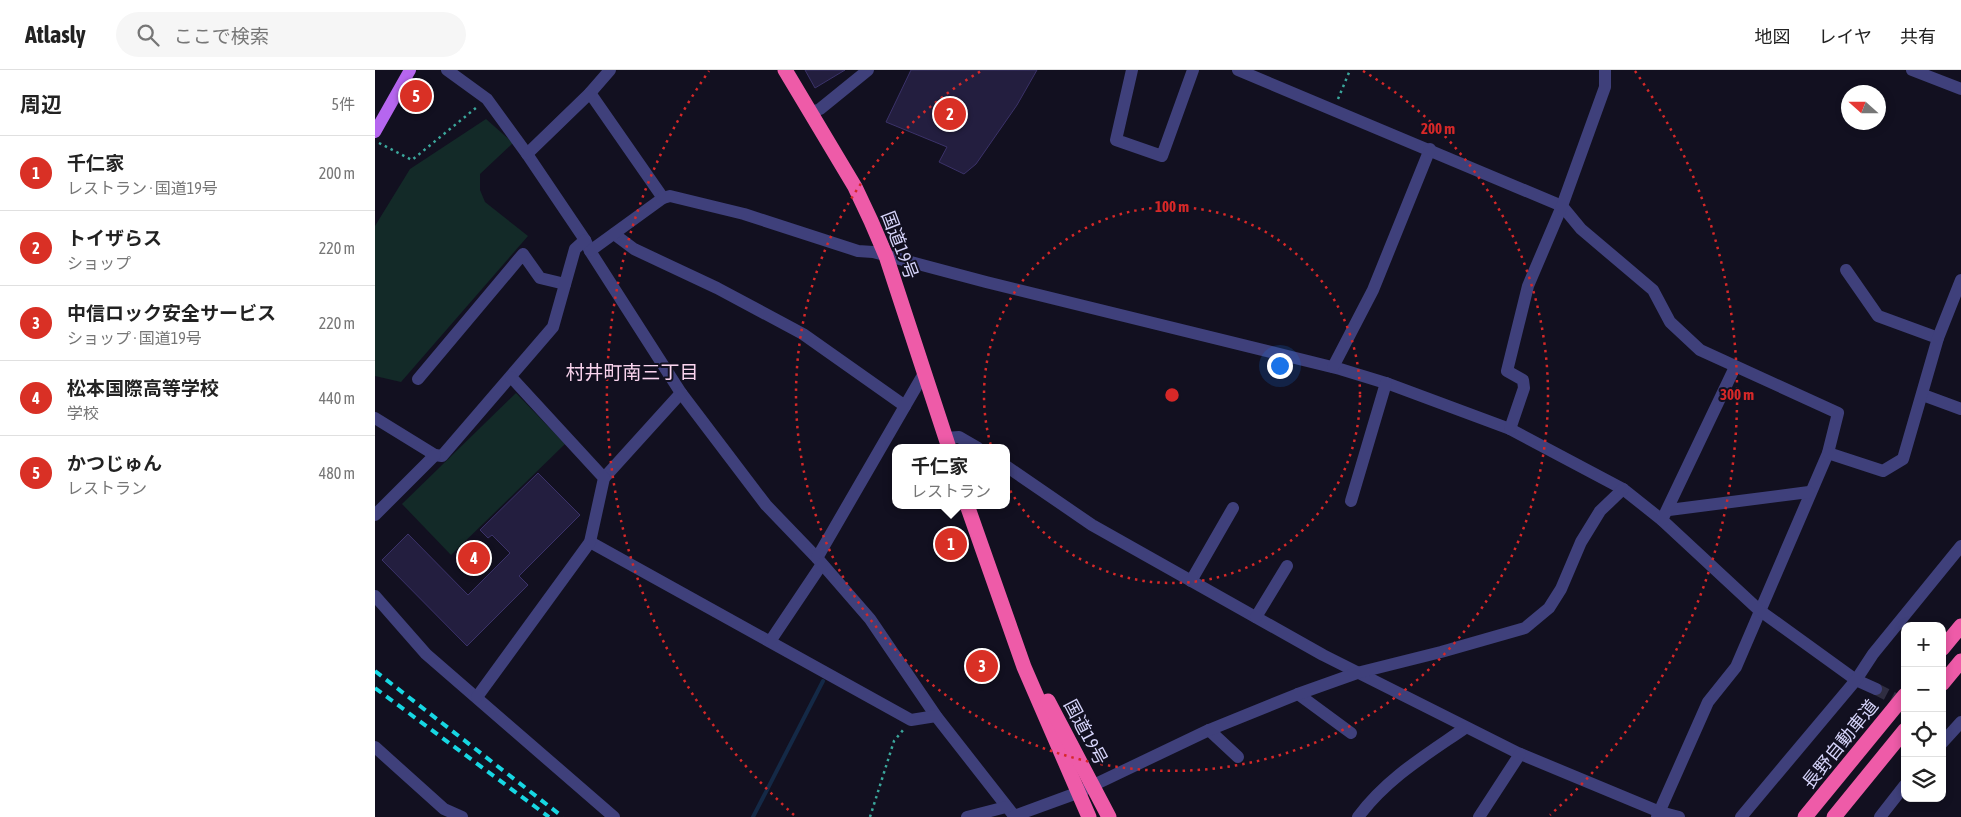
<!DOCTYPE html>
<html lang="ja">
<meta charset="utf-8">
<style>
:root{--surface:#fff;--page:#f6f6f6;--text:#222;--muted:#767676;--line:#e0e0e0;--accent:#d93025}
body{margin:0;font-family:"Asap Condensed","Noto Sans JP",sans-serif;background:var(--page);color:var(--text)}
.controls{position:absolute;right:15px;bottom:15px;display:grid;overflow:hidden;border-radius:10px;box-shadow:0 2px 8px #0003}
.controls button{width:45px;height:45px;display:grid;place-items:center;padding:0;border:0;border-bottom:1px solid var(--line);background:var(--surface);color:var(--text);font:25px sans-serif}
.compass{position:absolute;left:1466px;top:15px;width:45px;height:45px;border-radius:50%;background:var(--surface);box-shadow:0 2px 8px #0003;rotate:291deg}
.you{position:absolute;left:904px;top:295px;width:18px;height:18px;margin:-12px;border:4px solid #fff;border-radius:50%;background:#1a73e8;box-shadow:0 0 0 8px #1a73e833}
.badge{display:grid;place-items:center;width:32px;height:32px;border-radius:50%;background:var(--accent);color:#fff;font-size:16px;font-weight:700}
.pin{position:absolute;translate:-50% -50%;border:2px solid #fff;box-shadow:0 1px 5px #0006}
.popup{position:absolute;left:517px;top:374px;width:118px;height:65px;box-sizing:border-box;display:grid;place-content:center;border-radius:10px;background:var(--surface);filter:drop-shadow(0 1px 4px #0005);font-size:16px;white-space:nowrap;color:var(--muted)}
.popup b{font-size:19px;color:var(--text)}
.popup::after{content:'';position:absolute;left:50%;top:100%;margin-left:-10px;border:10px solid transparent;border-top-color:var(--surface)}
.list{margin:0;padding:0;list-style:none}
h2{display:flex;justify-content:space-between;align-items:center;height:65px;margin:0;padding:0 20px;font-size:21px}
h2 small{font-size:16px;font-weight:400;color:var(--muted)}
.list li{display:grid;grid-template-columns:32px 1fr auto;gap:15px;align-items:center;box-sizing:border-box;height:75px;padding:0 20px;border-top:1px solid var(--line)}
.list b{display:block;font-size:19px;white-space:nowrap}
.list p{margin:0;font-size:16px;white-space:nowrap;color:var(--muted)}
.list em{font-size:16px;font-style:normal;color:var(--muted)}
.icon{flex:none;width:28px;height:28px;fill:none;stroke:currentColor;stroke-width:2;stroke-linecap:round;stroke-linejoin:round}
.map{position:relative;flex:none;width:1586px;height:747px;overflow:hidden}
header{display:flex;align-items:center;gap:30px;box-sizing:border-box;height:70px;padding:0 25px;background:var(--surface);border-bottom:1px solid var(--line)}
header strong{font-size:24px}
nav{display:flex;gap:28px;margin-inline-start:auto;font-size:18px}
.search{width:350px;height:45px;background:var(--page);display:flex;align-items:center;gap:12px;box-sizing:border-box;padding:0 18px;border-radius:28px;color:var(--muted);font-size:19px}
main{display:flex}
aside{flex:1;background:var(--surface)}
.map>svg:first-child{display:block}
</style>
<header>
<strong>Atlasly</strong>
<div class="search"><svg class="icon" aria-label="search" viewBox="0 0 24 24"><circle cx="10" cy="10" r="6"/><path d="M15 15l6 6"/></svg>ここで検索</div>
<nav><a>地図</a><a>レイヤ</a><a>共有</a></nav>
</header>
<main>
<aside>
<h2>周辺<small>5件</small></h2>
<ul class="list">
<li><span class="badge">1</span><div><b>千仁家</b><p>レストラン · 国道19号</p></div><em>200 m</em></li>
<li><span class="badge">2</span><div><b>トイザらス</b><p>ショップ</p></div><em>220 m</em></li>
<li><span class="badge">3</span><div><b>中信ロック安全サービス</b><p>ショップ · 国道19号</p></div><em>220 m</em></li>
<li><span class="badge">4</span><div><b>松本国際高等学校</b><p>学校</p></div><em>440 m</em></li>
<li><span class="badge">5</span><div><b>かつじゅん</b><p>レストラン</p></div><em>480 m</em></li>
</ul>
</aside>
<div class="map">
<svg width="1586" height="747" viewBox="0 0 1586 747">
<rect width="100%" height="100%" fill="#121020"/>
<g fill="#132a28">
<path d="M 111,49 L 138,73 L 105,104 L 105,120 L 110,132 L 153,166 L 26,312 L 0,306 L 0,156 L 35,99 Z"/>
<path d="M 141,323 L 190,374 L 76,485 L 27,434 Z"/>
</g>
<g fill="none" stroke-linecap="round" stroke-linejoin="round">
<path stroke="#142946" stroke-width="4" d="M 378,747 L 448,611"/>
</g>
<g fill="#231e3f" stroke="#3b3269">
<path d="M 430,0 L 470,0 L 440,18 Z"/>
<path d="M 536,0 L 662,0 L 642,35 L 601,94 L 589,104 L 564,92 L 572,77 L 511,52 Z"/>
<path d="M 163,403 L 205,445 L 144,506 L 153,515 L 92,576 L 7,490 L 33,464 L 93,525 L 135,483 L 117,465 L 113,468 L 105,460 Z"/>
</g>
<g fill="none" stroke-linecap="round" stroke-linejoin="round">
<path stroke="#2f2d41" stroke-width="12" stroke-dasharray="12 6" stroke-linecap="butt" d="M 1501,619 L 1530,634"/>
<g stroke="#3ba79c" stroke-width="2.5" stroke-dasharray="2.5 4" stroke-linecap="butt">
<path d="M 963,29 L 975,0"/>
<path d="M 4,73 L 37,90 L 102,37"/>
<path d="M 495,747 L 519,671 L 529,659"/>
</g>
<g stroke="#3f407b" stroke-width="12">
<path d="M 72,0 L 112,29 L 152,84 L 210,170 L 215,181 L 306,323 L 391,435 L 442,488 L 495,549 L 561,646 L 640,747"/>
<path d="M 757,0 L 741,70 L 787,86 L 818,0"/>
<path d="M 863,0 L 1187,136 L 1206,159 L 1278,220 L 1295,252 L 1325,280 L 1463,343 L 1453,383 L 1361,597 L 1333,632 L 1282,747"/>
<path d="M 1537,0 L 1586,19"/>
<path d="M 215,23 L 288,128"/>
<path d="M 437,42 L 445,39 L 493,0"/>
<path d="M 152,84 L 215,23 L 235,0"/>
<path d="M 239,164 L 259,179 L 342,218 L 428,264 L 530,336"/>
<path d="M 215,181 L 288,128 L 295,126 L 369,144 L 483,181 L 498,182 L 611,212 L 965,299 L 1014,314 L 1135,359 L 1248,419 L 1287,450 L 1384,540 L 1481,610 L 1501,619"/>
<path d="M 1471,200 L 1503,246 L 1563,268"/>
<path d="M 958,297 L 998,220 L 1055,79"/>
<path d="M 43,309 L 148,184 L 165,208 L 190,214"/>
<path d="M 1548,325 L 1586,339"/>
<path d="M 0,348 L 60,385 L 67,386 L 178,257 L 200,179 L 210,170"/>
<path d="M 1135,359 L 1149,318 L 1148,310 L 1132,301 L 1153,216 L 1187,136 L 1230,17 L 1230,0"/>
<path d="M 571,368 L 584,367 L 603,378"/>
<path d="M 1453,383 L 1508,401 L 1528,389 L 1563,268 L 1586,210"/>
<path d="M 631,396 L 717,455 L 948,585 L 1143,683 L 1285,742 L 1304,747"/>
<path d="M 229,408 L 306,323"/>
<path d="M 976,431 L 1011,313"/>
<path d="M 1294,440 L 1434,422"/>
<path d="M 0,445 L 60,385"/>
<path d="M 1287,450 L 1360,297"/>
<path d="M 215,472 L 536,650 L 561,646"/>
<path d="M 442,488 L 548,305"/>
<path d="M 816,511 L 858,438"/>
<path d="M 0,526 L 51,584 L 239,747"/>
<path d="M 881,547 L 912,496"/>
<path d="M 396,570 L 447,494"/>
<path d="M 923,624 L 976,663"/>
<path d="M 102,627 L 215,472 L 229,408 L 136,307"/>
<path d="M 834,660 L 863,687"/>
<path d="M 1567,673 L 1586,652"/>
<path d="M 0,677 L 69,739 L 87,747"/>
<path d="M 639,746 L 702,723 L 834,660 L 923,624 L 982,603 L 1066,582 L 1150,558 L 1174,538 L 1186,519 L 1206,472 L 1225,441 L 1248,419"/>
<path d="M 592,747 L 631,737"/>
<path d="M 983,747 C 1012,708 1051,685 1090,658"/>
<path d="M 1104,747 L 1145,684"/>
<path d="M 1366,747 L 1481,610 L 1498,584 L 1586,476"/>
<path d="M 1505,747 L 1530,715"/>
</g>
<path stroke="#b666ef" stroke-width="12" d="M 0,62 L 35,0"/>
<g stroke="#ee5ba8" stroke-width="15">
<path d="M 410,0 L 480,117 L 496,151 L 511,186 L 574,378"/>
<path d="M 592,435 L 649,597 L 714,747"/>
<path d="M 1567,579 L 1586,556"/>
<path d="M 1567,614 L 1586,591"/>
<path d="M 673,631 L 734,747"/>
<path d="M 1430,747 L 1530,625"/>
<path d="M 1459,747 L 1530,660"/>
</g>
<g stroke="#17d7e3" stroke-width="4" stroke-dasharray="8 6" stroke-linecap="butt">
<path d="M 0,601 L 188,747"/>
<path d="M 0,618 L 174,747"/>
</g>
</g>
<g fill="none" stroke="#d62828" stroke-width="2.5" stroke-dasharray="2.5 5">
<circle cx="797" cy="325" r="188"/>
<path d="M988 1A376 376 0 1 1 606 1"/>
<path d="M419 745A565 565 0 0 1 334 1M1260 1A565 565 0 0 1 1175 745"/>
</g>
<g text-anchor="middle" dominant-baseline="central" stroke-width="4" stroke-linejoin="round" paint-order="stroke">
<g font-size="18" fill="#d6d4fa" stroke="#121020">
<text transform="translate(525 175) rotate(69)">国道19号</text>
<text transform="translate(711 662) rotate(62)">国道19号</text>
<text transform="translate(1465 674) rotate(-51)">長野自動車道</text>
</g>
<g font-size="19" fill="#fbd5ef" stroke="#121020">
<text x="257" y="302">村井町南三丁目</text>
</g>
</g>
<circle cx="797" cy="325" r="8" fill="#d62828" stroke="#121020" stroke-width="2.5"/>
<g font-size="15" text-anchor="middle" font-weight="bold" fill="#d62828" stroke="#121020" stroke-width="4" stroke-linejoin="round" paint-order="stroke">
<text x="1063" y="64">200 m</text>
<text x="797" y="142">100 m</text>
<text x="1362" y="330">300 m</text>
</g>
</svg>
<div class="controls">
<button>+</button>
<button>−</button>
<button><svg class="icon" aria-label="locate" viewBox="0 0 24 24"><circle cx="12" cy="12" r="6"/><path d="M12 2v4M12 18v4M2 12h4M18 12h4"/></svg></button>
<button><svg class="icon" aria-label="layers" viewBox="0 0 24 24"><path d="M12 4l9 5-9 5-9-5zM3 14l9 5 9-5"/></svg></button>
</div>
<svg class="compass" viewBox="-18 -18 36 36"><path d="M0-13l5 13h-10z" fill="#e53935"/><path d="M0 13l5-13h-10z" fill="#767676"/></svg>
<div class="you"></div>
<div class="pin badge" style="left:576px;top:474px">1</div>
<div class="popup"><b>千仁家</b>レストラン</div>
<div class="pin badge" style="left:575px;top:44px">2</div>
<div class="pin badge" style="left:607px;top:596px">3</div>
<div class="pin badge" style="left:99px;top:488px">4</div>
<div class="pin badge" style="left:41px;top:26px">5</div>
</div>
</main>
